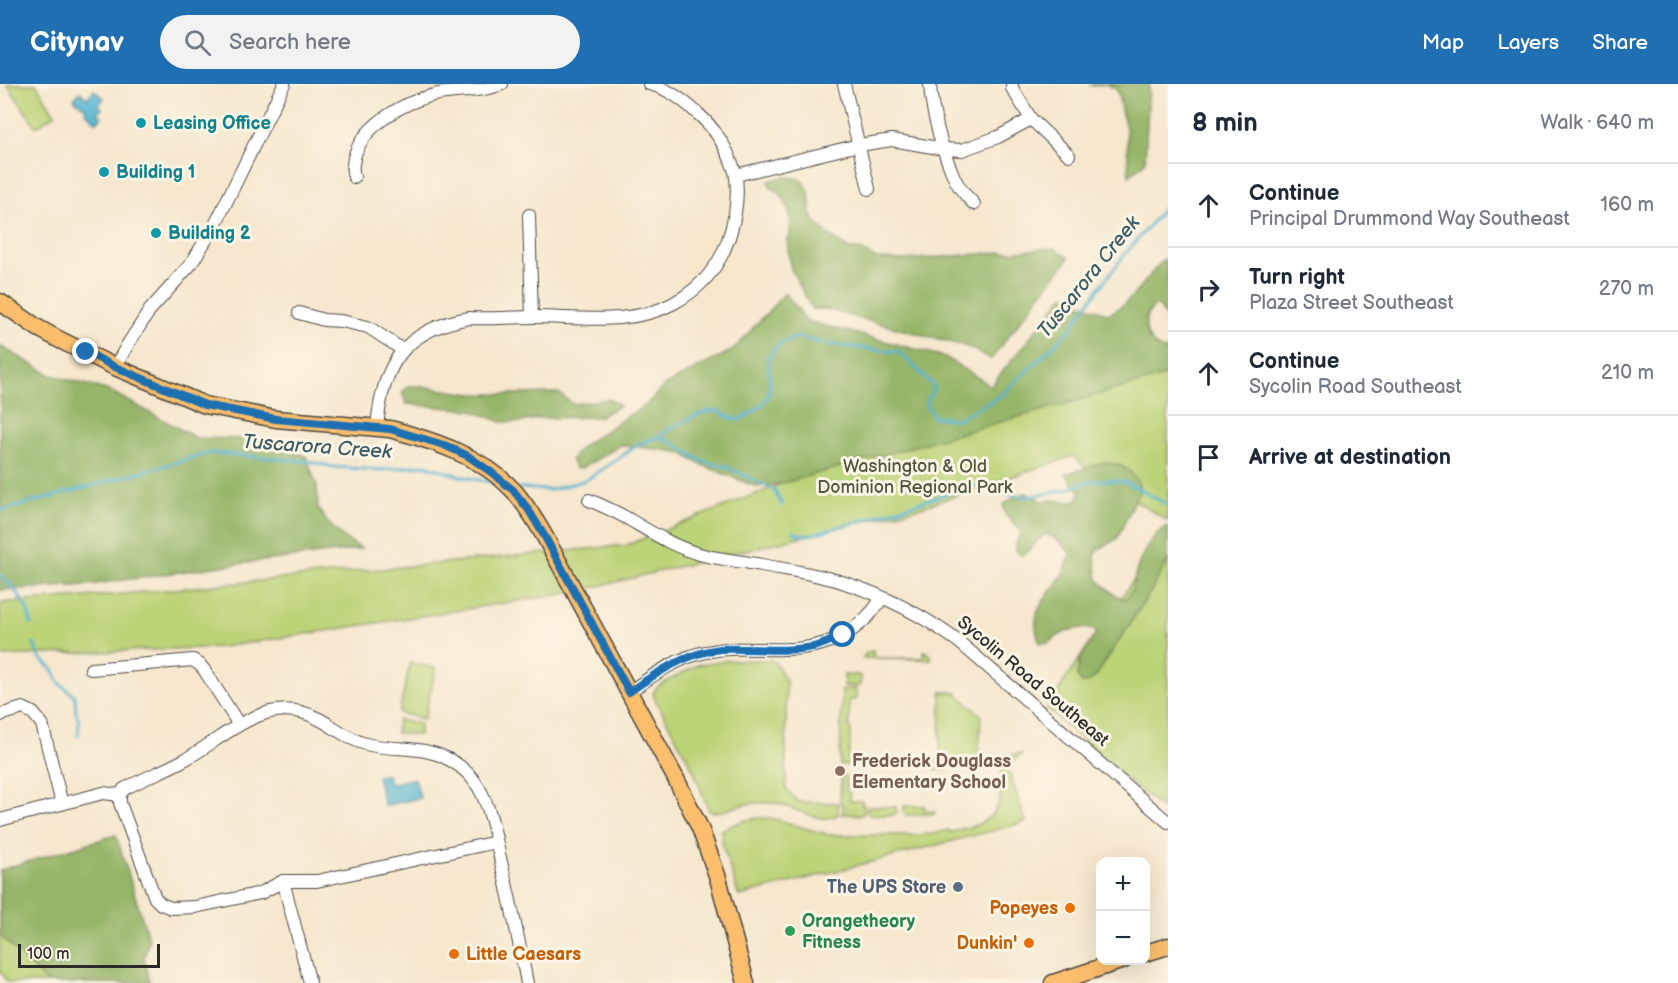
<!DOCTYPE html>
<meta charset="utf-8">
<style>
:root{--surface:#fff;--page:#f2f2f3;--text:#1f2937;--muted:#747a83;--line:#e0e1e3;--accent:#1f6fb2}
body{margin:0;font-family:"Balsamiq Sans",sans-serif;background:var(--page);color:var(--text)}
.controls{position:absolute;right:18px;bottom:18px;display:grid;overflow:hidden;border-radius:12px;box-shadow:0 6px 24px #0002}
.controls button{width:54px;height:54px;display:grid;place-items:center;padding:0;border:0;border-bottom:2px solid var(--line);background:var(--surface);color:var(--text);font:30px sans-serif}
.scale{position:absolute;left:18px;bottom:15px;width:142px;box-sizing:border-box;padding-left:6px;border:3px solid #2b2b2b;border-top:0;font-size:16px;line-height:21px;white-space:nowrap;color:#2b2b2b;-webkit-text-stroke:4px #fcf5e5;paint-order:stroke}
.stop{position:absolute;width:18px;height:18px;margin:-14px;border:4px solid #1f6fb2;border-radius:50%;background:#fff}
.stop.end{background:#1f6fb2;border-color:#fff;box-shadow:0 2px 6px #0008}
.list{margin:0;padding:0;list-style:none}
h2{display:flex;justify-content:space-between;align-items:center;height:78px;margin:0;padding:0 24px;font-size:26px}
h2 small{font-size:20px;font-weight:400;color:var(--muted)}
.list li{display:grid;grid-template-columns:39px 1fr auto;gap:18px;align-items:center;box-sizing:border-box;height:84px;padding:0 24px;border-top:2px solid var(--line)}
.list b{display:block;font-size:22px;white-space:nowrap}
.list p{margin:0;font-size:20px;white-space:nowrap;color:var(--muted)}
.list em{font-size:20px;font-style:normal;color:var(--muted)}
.icon{flex:none;width:33px;height:33px;fill:none;stroke:currentColor;stroke-width:2;stroke-linecap:round;stroke-linejoin:round}
.map{position:relative;flex:none;width:1168px;height:899px;overflow:hidden}
header{display:flex;align-items:center;gap:36px;box-sizing:border-box;height:84px;padding:0 30px;background:var(--accent);color:#fff}
header strong{font-size:28px}
nav{display:flex;gap:33px;margin-inline-start:auto;font-size:21px}
.search{width:420px;height:54px;background:var(--page);display:flex;align-items:center;gap:15px;box-sizing:border-box;padding:0 21px;border-radius:33px;color:var(--muted);font-size:22px}
main{display:flex}
aside{flex:1;background:var(--surface)}
.map>svg:first-child{display:block}
</style>
<header>
<strong>Citynav</strong>
<div class="search"><svg class="icon" aria-label="search" viewBox="0 0 24 24"><circle cx="10" cy="10" r="6"/><path d="M15 15l6 6"/></svg>Search here</div>
<nav><a>Map</a><a>Layers</a><a>Share</a></nav>
</header>
<main>
<div class="map">
<svg width="1168" height="899" viewBox="0 0 1168 899">
<rect width="100%" height="100%" fill="#fcf5e5"/>
<filter id="ink" filterUnits="userSpaceOnUse"><feTurbulence type="fractalNoise" baseFrequency=".0167" numOctaves="2"/><feDisplacementMap in="SourceGraphic" scale="12" xChannelSelector="R" yChannelSelector="G"/><feConvolveMatrix kernelMatrix="1 2 1 2 8 2 1 2 1" color-interpolation-filters="sRGB"/></filter>
<filter id="wash" filterUnits="userSpaceOnUse"><feTurbulence type="fractalNoise" baseFrequency=".008" numOctaves="4" result="noise"/><feDisplacementMap in="SourceGraphic" scale="24" xChannelSelector="R" yChannelSelector="G"/><feGaussianBlur stdDeviation="1.35" result="paint"/><feColorMatrix in="noise" values="0 0 0 0 0 0 0 0 0 0 0 0 0 0 0 0 0 1.4 0 .05"/><feComposite in="paint" operator="in"/></filter>
<g filter="url(#wash)">
<rect width="100%" height="100%" fill="#f6e7cd"/>
<g fill="#bcd378" stroke="#747f52" stroke-width="1.5">
<path d="M 7,0 L 36,0 L 55,30 L 36,43 Z"/>
<path d="M 1168,281 L 1168,437 L 1095,392 L 1073,372 L 922,423 L 575,508 L 222,563 L 0,572 L 0,519 L 123,510 L 627,461 L 786,398 Z"/>
<path d="M 1168,447 L 1168,729 L 1133,701 L 1047,624 L 1097,548 Z"/>
<path d="M 873,566 L 874,574 L 923,574 L 924,567 L 928,569 L 932,574 L 931,575 L 863,574 L 865,570 Z"/>
<path d="M 729,576 L 772,576 L 777,581 L 786,597 L 786,705 L 798,718 L 836,719 L 838,720 L 838,730 C 824,743 792,722 775,719 C 765,718 756,718 746,720 C 735,722 719,731 709,727 L 693,685 L 655,615 L 653,609 L 658,602 L 697,581 Z"/>
<path d="M 410,579 L 436,584 L 424,635 L 399,629 Z"/>
<path d="M 844,591 L 859,591 L 861,593 L 860,602 L 844,602 Z"/>
<path d="M 856,604 L 856,616 L 849,616 L 849,644 L 851,645 L 848,681 L 840,681 L 842,606 Z"/>
<path d="M 941,608 L 957,608 L 957,610 L 981,631 L 978,682 L 955,681 L 954,683 L 949,682 L 948,686 L 935,686 L 936,675 L 940,675 Z"/>
<path d="M 398,636 L 420,640 L 419,651 L 396,649 Z"/>
<path d="M 1023,670 L 1006,679 L 1026,738 L 739,812 L 721,756 L 723,749 L 720,747 C 726,743 732,742 738,739 C 771,725 793,744 824,749 L 826,751 L 915,751 L 933,750 L 949,746 L 950,749 C 957,745 968,744 976,741 C 1005,731 1003,701 1002,676 L 1007,671 Z"/>
<path d="M 843,692 L 846,693 L 846,707 L 850,709 L 850,717 L 862,717 L 862,721 L 864,721 L 864,729 L 862,731 L 841,730 L 843,729 L 843,721 L 840,719 L 841,693 Z"/>
<path d="M 867,722 L 896,723 L 897,729 L 894,731 L 869,731 L 867,728 Z"/>
<path d="M 904,722 L 925,722 L 925,727 L 934,727 L 935,730 L 906,731 L 903,729 Z"/>
<path d="M 0,851 L 3,852 L 47,899 L 8,899 L 0,887 Z"/>
</g>
<g fill="#95b568" stroke="#60704a" stroke-width="1.5">
<path d="M 1088,0 L 1149,0 L 1145,78 L 1129,92 L 1126,43 L 1121,26 L 1119,14 L 1116,5 L 1106,0 L 1093,2 Z"/>
<path d="M 784,93 L 798,94 L 804,99 L 809,108 L 811,130 L 816,139 L 830,152 L 849,165 L 859,165 L 877,175 L 905,176 L 1054,164 L 1069,174 L 991,275 L 968,263 L 825,225 L 812,225 L 791,185 L 787,158 L 790,151 L 791,138 L 788,123 L 780,109 L 770,103 L 769,97 Z"/>
<path d="M 1164,175 L 1168,185 L 1168,238 L 1159,222 L 1154,222 C 1151,226 1147,230 1146,235 C 1144,251 1152,264 1168,267 L 1168,291 L 783,399 L 757,403 L 700,380 L 679,368 L 621,361 L 582,384 L 576,385 L 571,375 L 581,363 L 626,333 L 645,322 L 665,301 L 733,266 L 785,209 L 807,237 L 945,273 L 991,302 L 1065,210 L 1078,219 L 1109,230 C 1133,218 1146,194 1164,175 Z"/>
<path d="M 0,262 L 51,291 L 110,307 L 196,354 L 256,355 L 306,372 L 317,402 L 318,424 L 327,438 L 345,455 L 362,465 L 229,481 L 88,501 L 0,506 Z"/>
<path d="M 408,302 C 430,301 452,309 474,310 C 502,311 531,309 559,309 L 573,320 L 609,315 L 620,321 L 599,333 L 541,334 L 521,338 L 502,338 L 471,326 L 407,320 L 402,309 Z"/>
<path d="M 1105,378 C 1123,381 1135,386 1140,405 L 1117,455 L 1099,465 L 1095,471 L 1096,483 L 1098,496 L 1115,511 L 1124,515 C 1136,508 1133,496 1137,485 C 1143,468 1152,449 1168,442 L 1168,476 L 1151,507 L 1096,592 L 1089,598 L 1082,599 L 1077,592 L 1080,576 L 1097,547 C 1078,539 1062,547 1048,559 L 1040,559 C 1025,521 1054,512 1066,483 C 1068,479 1069,474 1070,469 C 1063,459 1057,455 1046,450 C 1035,455 1033,467 1021,471 L 1016,467 L 1016,459 L 1021,450 L 1020,445 L 1006,432 L 1003,421 L 1016,412 L 1026,409 L 1045,418 L 1050,416 L 1073,418 L 1078,414 L 1081,407 L 1075,403 L 1066,390 Z"/>
<path d="M 116,751 L 149,856 L 144,874 L 150,899 L 47,899 L 0,851 L 0,786 Z"/>
</g>
<g fill="#52b3d1" stroke="#3e6f7e" stroke-width="1.5">
<path d="M 94,6 L 104,14 L 99,21 L 102,24 L 98,29 L 102,33 L 97,38 L 85,28 L 86,25 L 74,15 L 80,8 L 87,14 Z"/>
<path d="M 387,690 L 390,700 L 415,694 L 420,714 L 384,722 L 377,692 Z"/>
</g>
<g fill="none" stroke-linecap="round" stroke-linejoin="round">
<g stroke="#52b3d1" stroke-width="3">
<path d="M 658,353 L 671,358 L 702,377 L 727,383 L 774,406 L 782,421"/>
<path d="M 519,404 L 550,406 L 586,396 L 621,373 L 638,360 L 658,353 L 675,342 L 705,328 L 719,327 L 728,333 L 739,336 C 776,317 770,310 768,273 L 779,260 L 798,253 L 825,260 L 899,268 L 934,302 L 926,320 L 934,333 L 958,335 L 1000,312 L 1068,248 L 1094,211 L 1126,169 L 1168,119"/>
<path d="M 0,427 L 210,369 L 306,377 L 334,383 L 381,386 L 424,381 L 464,393 L 495,399"/>
<path d="M 794,448 L 797,450 L 810,451 L 857,438 L 975,401 L 1001,409 L 1026,413 L 1065,406 L 1091,397 L 1108,396 L 1128,399 L 1168,421"/>
<path d="M 0,491 C 14,503 29,522 31,540"/>
<path d="M 34,560 L 39,573 L 54,587 L 59,599 L 75,612 L 76,629 L 79,636 L 78,652"/>
</g>
</g>
</g>
<g filter="url(#ink)">
<g fill="none" stroke-linecap="round" stroke-linejoin="round">
<defs>
<g id="minor">
<path d="M 844,0 L 869,105"/>
<path d="M 930,0 C 931,27 943,68 954,93 C 958,103 966,112 974,120"/>
<path d="M 1012,0 L 1012,4 L 1031,35 L 1069,71"/>
<path d="M 736,91 L 859,61 L 892,56 L 944,65 L 962,66 L 998,53 L 1031,35"/>
<path d="M 354,93 C 353,89 352,84 353,80 C 357,44 403,18 434,11 C 457,6 480,9 502,0"/>
<path d="M 529,131 L 532,233"/>
<path d="M 299,229 L 324,236 L 341,237 L 368,243 L 403,266"/>
<path d="M 115,283 L 128,260 L 150,226 L 191,180 L 215,141 L 284,0"/>
<path d="M 377,344 C 382,281 403,246 469,234 C 490,235 512,233 533,233 C 579,233 630,242 672,220 C 710,200 728,170 735,129 C 737,116 738,101 735,88 C 728,65 714,43 696,28 C 682,15 667,4 649,0"/>
<path d="M 589,416 C 603,422 617,428 630,436 C 654,450 676,464 703,471 C 723,476 742,477 762,481 C 788,486 816,490 842,498 C 883,511 924,532 959,558 L 1168,738"/>
<path d="M 91,585 L 193,576 L 200,581 L 205,587 L 239,641"/>
<path d="M 629,608 C 652,592 678,573 706,568 C 754,558 796,576 842,552 C 859,543 872,530 882,514"/>
<path d="M 0,631 L 23,624 L 33,629 L 42,640 L 62,720"/>
<path d="M 0,736 L 103,709 L 120,711"/>
<path d="M 496,758 L 317,797 L 283,797 L 261,809 L 195,823 L 171,824 L 161,820 L 155,814 L 120,719 L 120,711 L 124,705 C 143,695 163,687 182,677 C 219,658 256,617 301,628 C 327,634 344,656 370,661 C 399,667 422,661 450,676 C 463,683 472,692 479,704 C 491,725 495,751 500,774 C 510,815 519,857 527,899"/>
<path d="M 283,797 L 310,899"/>
</g>
<g id="major">
<path d="M 0,218 L 38,244 L 60,256 L 115,283 L 205,321 L 276,335 L 390,345 C 435,357 481,372 514,407 C 526,421 536,437 545,453 L 676,695 L 700,744 L 718,794 L 746,899"/>
<path d="M 1146,869 L 1168,862"/>
<path d="M 1053,899 L 1124,876"/>
</g>
</defs>
<use href="#minor" stroke="#494743" stroke-width="14"/>
<use href="#major" stroke="#494743" stroke-width="19"/>
<use href="#minor" stroke="#fff" stroke-width="12"/>
<use href="#major" stroke="#fabe6d" stroke-width="16"/>
</g>
</g>
<g fill="none" stroke-linecap="round" stroke-linejoin="round" filter="url(#ink)">
<path stroke="#1f6fb2" stroke-width="8" d="M 86,268 L 115,283 L 205,321 L 276,335 L 390,345 L 444,361 L 468,372 L 491,388 L 513,406 L 528,425 L 545,453 L 629,608 C 656,589 686,569 720,565 C 751,563 782,569 813,563 C 823,561 833,556 843,551"/>
</g>
<g fill="#0f9aa8" stroke="#fcf5e5" stroke-width="2">
<circle cx="141" cy="39" r="6"/>
<circle cx="104" cy="88" r="6"/>
<circle cx="156" cy="149" r="6"/>
</g>
<circle fill="#8d6e63" stroke="#fcf5e5" stroke-width="2" cx="840" cy="687" r="6"/>
<circle fill="#5c6f8a" stroke="#fcf5e5" stroke-width="2" cx="958" cy="803" r="6"/>
<g fill="#e8710a" stroke="#fcf5e5" stroke-width="2">
<circle cx="1070" cy="824" r="6"/>
<circle cx="1029" cy="859" r="6"/>
<circle cx="454" cy="870" r="6"/>
</g>
<circle fill="#2e9e5b" stroke="#fcf5e5" stroke-width="2" cx="790" cy="847" r="6"/>
<g text-anchor="middle" dominant-baseline="central" stroke-width="6" stroke-linejoin="round" paint-order="stroke">
<g font-size="18" font-weight="bold" fill="#0d838f" stroke="#fcf5e5" text-anchor="start">
<text x="153" y="39">Leasing Office</text>
<text x="116" y="88">Building 1</text>
<text x="168" y="149">Building 2</text>
</g>
<g font-size="18" fill="#4f553e" stroke="#fcf5e5">
<text x="915" y="382">Washington &amp; Old<tspan x="915" dy="21">Dominion Regional Park</tspan></text>
</g>
<g font-size="18" fill="#2b2b2b" stroke="#fcf5e5">
<text transform="translate(1033 597) rotate(40)">Sycolin Road Southeast</text>
</g>
<g font-size="18" font-weight="bold" fill="#785e54" stroke="#fcf5e5" text-anchor="start">
<text x="852" y="677">Frederick Douglass<tspan x="852" dy="21">Elementary School</tspan></text>
</g>
<g font-size="18" font-weight="bold" fill="#4e5e75" stroke="#fcf5e5" text-anchor="end">
<text x="946" y="803">The UPS Store</text>
</g>
<g font-size="18" font-weight="bold" fill="#c56008" stroke="#fcf5e5" text-anchor="end">
<text x="1058" y="824">Popeyes</text>
<text x="1017" y="859">Dunkin'</text>
<text x="466" y="870" text-anchor="start">Little Caesars</text>
</g>
<g font-size="18" font-weight="bold" fill="#27864d" stroke="#fcf5e5" text-anchor="start">
<text x="802" y="837">Orangetheory<tspan x="802" dy="21">Fitness</tspan></text>
</g>
<g font-size="20" font-style="italic" fill="#395b65" stroke="#fcf5e5">
<text transform="translate(1089 193) rotate(-51)">Tuscarora Creek</text>
<text transform="translate(317 363) rotate(4)">Tuscarora Creek</text>
</g>
</g>
</svg>
<div class="controls">
<button>+</button>
<button>−</button>
</div>
<div class="scale">100 m</div>
<div class="stop" style="left:843px;top:551px"></div>
<div class="stop end" style="left:86px;top:268px"></div>
</div>
<aside>
<h2>8 min<small>Walk · 640 m</small></h2>
<ul class="list">
<li><svg class="icon" aria-label="ahead" viewBox="0 0 24 24"><path d="M12 20V5M6 11l6-6 6 6"/></svg><div><b>Continue</b><p>Principal Drummond Way Southeast</p></div><em>160 m</em></li>
<li><svg class="icon" aria-label="right" viewBox="0 0 24 24"><path d="M7 20v-9h11M14 6l5 5-5 5"/></svg><div><b>Turn right</b><p>Plaza Street Southeast</p></div><em>270 m</em></li>
<li><svg class="icon" aria-label="ahead" viewBox="0 0 24 24"><path d="M12 20V5M6 11l6-6 6 6"/></svg><div><b>Continue</b><p>Sycolin Road Southeast</p></div><em>210 m</em></li>
<li><svg class="icon" aria-label="arrive" viewBox="0 0 24 24"><path d="M6 21V4h12l-3 4 3 4H6"/></svg><div><b>Arrive at destination</b></div></li>
</ul>
</aside>
</main>
